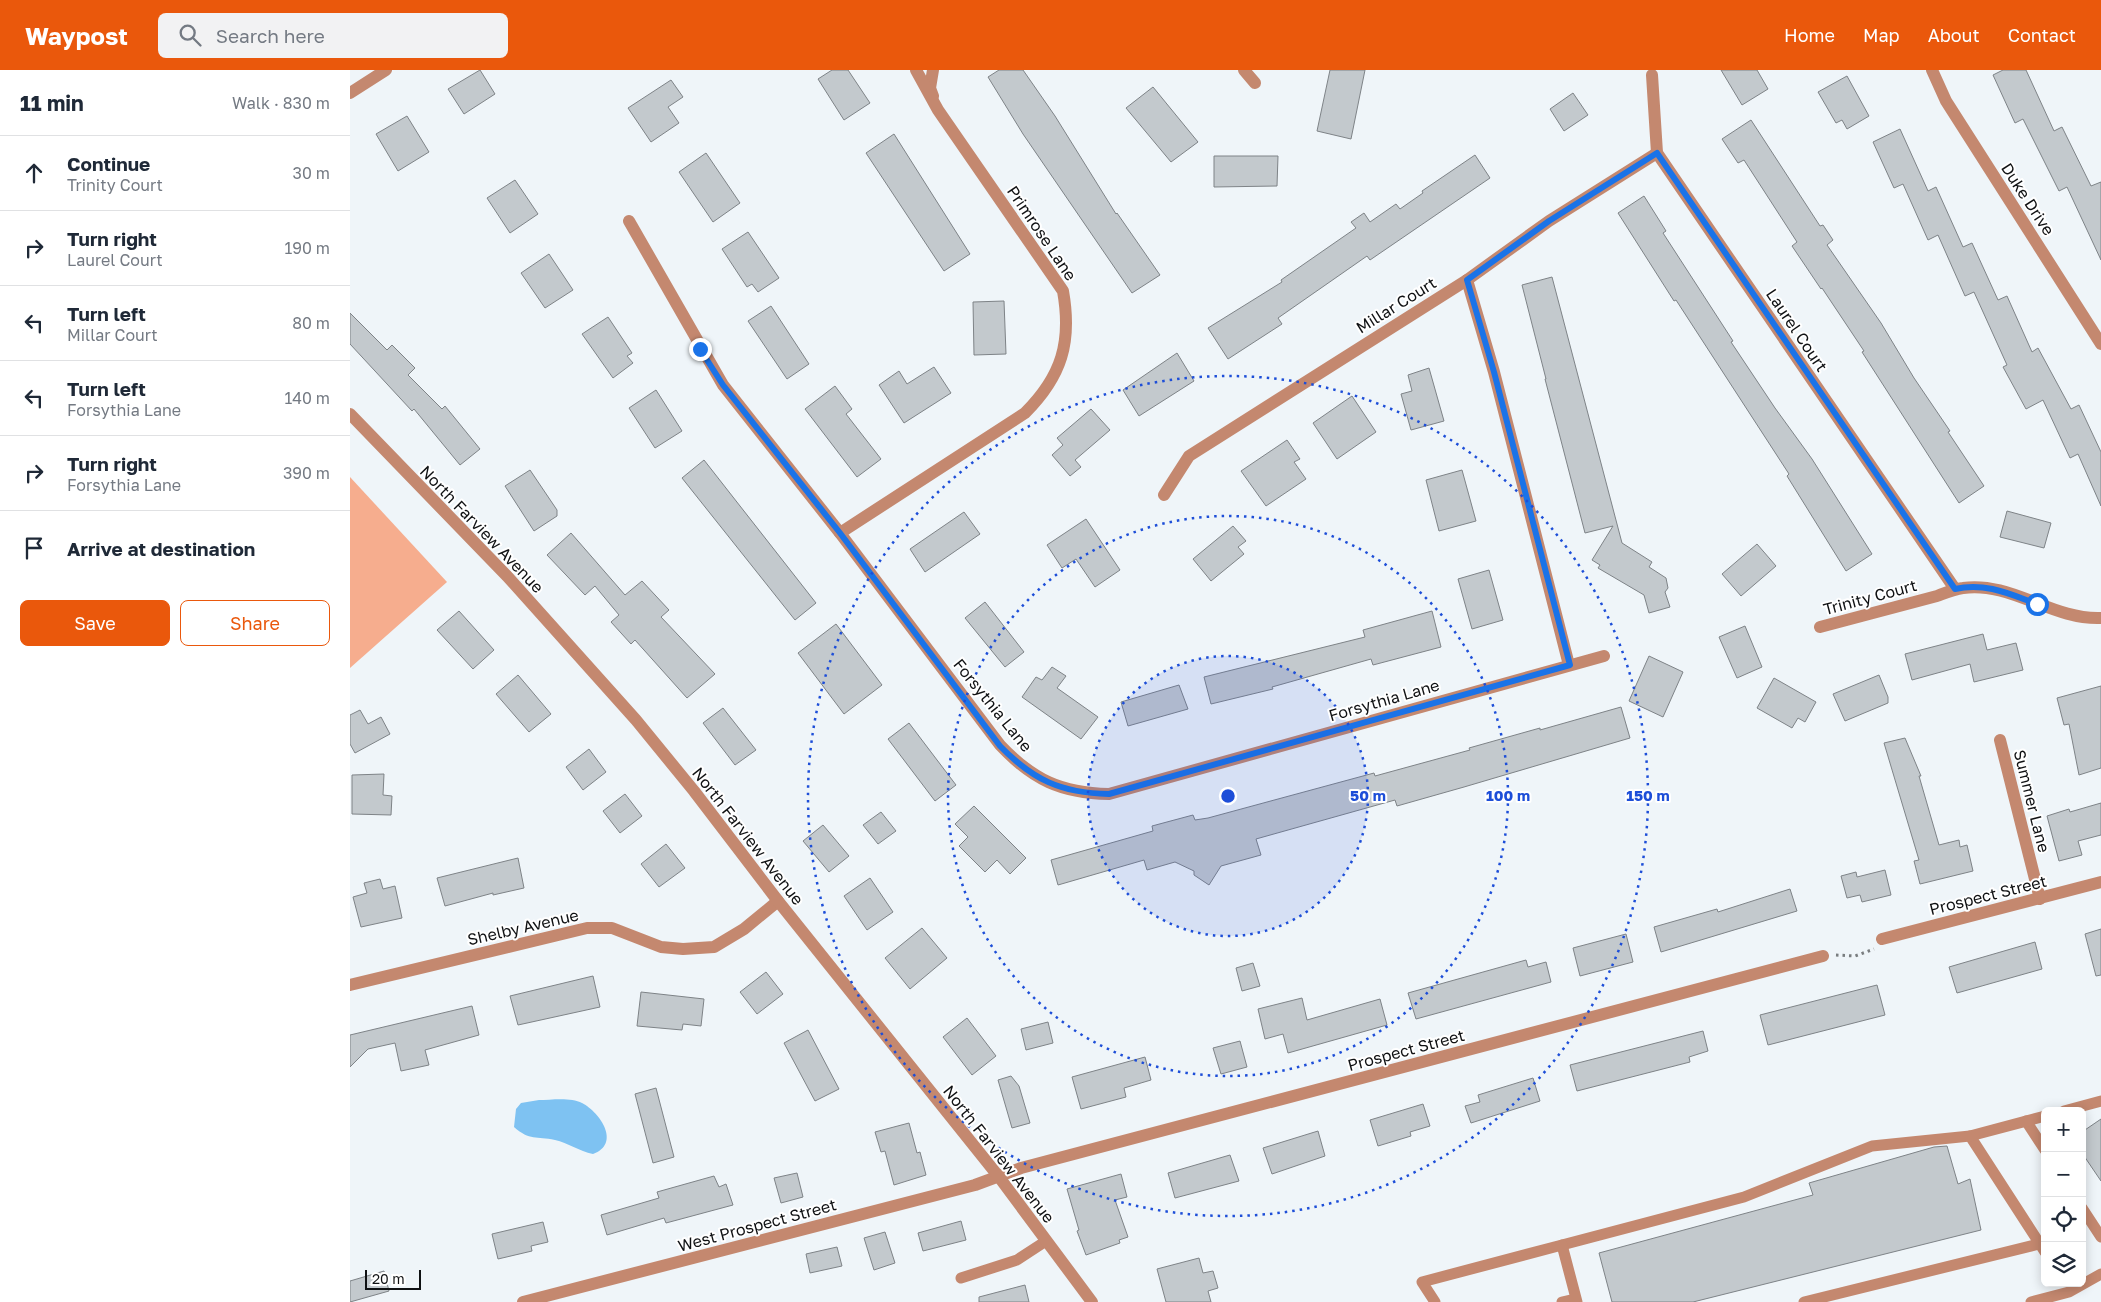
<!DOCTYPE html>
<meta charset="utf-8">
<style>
:root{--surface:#fff;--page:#f2f2f3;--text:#1f2937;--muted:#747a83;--line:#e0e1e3;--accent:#ea580c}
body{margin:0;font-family:"Golos Text",sans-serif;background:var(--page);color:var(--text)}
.controls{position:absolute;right:15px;bottom:15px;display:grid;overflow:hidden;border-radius:8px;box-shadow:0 2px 12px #0003}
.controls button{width:45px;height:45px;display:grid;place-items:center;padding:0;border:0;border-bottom:1px solid var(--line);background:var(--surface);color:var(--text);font:25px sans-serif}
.scale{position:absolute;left:15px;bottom:12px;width:56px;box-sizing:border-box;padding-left:5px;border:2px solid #0f1113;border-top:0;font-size:14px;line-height:18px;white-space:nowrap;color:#0f1113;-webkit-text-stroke:4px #fff;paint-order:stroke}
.stop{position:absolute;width:15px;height:15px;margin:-11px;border:4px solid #1a73e8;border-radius:50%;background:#fff}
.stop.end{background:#1a73e8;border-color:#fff;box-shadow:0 1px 5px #0008}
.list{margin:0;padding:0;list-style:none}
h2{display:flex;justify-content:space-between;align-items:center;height:65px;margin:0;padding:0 20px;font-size:21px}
h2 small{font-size:16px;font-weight:400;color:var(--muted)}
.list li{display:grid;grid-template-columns:32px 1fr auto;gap:15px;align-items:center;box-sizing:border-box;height:75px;padding:0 20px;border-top:1px solid var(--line)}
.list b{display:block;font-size:19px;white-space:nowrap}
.list p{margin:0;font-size:16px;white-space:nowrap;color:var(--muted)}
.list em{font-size:16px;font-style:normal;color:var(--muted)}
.actions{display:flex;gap:10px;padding:15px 20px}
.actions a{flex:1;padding:11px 0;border:1px solid var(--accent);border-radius:8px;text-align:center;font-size:18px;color:var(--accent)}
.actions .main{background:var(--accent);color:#fff}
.icon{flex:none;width:28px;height:28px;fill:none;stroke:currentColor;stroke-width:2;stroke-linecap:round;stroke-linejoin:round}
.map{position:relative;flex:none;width:1751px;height:1232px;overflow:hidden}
header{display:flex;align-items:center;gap:30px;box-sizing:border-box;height:70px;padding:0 25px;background:var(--accent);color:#fff}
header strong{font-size:24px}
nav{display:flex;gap:28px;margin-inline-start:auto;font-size:18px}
.search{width:350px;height:45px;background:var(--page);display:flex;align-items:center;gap:12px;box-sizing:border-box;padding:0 18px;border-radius:8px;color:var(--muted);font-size:19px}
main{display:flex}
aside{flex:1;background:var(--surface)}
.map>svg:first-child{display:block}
</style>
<header>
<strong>Waypost</strong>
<div class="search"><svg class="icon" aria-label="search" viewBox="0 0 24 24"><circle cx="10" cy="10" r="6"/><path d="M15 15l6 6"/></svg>Search here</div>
<nav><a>Home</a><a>Map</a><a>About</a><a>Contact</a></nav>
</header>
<main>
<aside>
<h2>11 min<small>Walk · 830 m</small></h2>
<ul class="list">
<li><svg class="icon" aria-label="ahead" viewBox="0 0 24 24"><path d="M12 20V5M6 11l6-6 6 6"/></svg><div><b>Continue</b><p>Trinity Court</p></div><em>30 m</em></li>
<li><svg class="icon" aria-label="right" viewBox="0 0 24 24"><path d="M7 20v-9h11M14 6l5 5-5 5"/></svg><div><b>Turn right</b><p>Laurel Court</p></div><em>190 m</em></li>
<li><svg class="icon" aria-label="left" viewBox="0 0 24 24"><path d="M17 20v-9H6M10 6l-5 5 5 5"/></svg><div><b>Turn left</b><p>Millar Court</p></div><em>80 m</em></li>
<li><svg class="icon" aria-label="left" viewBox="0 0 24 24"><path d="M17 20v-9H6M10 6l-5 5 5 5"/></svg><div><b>Turn left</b><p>Forsythia Lane</p></div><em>140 m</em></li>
<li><svg class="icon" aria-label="right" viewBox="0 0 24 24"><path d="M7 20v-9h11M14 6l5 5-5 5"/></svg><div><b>Turn right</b><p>Forsythia Lane</p></div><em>390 m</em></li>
<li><svg class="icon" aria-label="arrive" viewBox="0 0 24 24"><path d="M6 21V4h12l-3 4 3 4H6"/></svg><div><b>Arrive at destination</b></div></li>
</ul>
<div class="actions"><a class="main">Save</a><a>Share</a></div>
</aside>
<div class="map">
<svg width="1751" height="1232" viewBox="0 0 1751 1232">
<rect width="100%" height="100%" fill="#eff5f9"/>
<path fill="#f6ad8e" d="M 0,407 L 97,512 L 0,598 Z"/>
<path fill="#7ec2f2" d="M 189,1030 C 201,1030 221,1027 232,1033 C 251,1043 271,1074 243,1084 C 229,1081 218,1073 205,1070 C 186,1066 180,1071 164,1057 L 166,1039 L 171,1033 Z"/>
<g fill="#c3c9cd" stroke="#7e8387">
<path d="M 130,0 L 145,24 L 114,44 L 98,19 Z"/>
<path d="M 482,0 L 498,0 L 520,33 L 494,50 L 468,9 Z"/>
<path d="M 649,0 L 673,0 L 705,46 L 766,144 L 767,143 L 810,205 L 782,223 L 673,64 L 638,7 Z"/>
<path d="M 980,0 L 1015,0 L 1001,69 L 967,61 Z"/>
<path d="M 1371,0 L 1407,0 L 1418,19 L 1392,35 Z"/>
<path d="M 1653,0 L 1676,0 L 1704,61 L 1712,57 L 1741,116 L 1751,112 L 1751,190 L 1717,117 L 1709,121 L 1673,49 L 1665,53 L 1643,5 Z"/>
<path d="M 1497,6 L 1519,46 L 1497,59 L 1492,50 L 1486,53 L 1468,22 Z"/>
<path d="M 321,10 L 333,27 L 318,37 L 329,53 L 301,72 L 278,38 Z"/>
<path d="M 803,17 L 848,72 L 821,92 L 776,38 Z"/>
<path d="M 1223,23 L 1238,45 L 1214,61 L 1200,39 Z"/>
<path d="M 57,46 L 79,82 L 48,101 L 26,64 Z"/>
<path d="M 1401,50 L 1470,156 L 1473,155 L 1483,170 L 1477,175 L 1531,253 L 1564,308 L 1600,361 L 1598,362 L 1634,416 L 1609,433 L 1512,282 L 1514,281 L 1472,218 L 1471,219 L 1442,176 L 1447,172 L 1394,90 L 1388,93 L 1372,69 Z"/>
<path d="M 1550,59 L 1578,121 L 1586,117 L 1613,177 L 1622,173 L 1648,230 L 1657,226 L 1682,282 L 1688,278 L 1721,339 L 1729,335 L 1751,382 L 1751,436 L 1728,384 L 1720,388 L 1693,330 L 1676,339 L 1653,297 L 1657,295 L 1624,222 L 1615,226 L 1588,165 L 1578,170 L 1553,114 L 1544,118 L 1523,72 Z"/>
<path d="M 544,64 L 620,184 L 594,201 L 516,83 Z"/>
<path d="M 356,83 L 390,133 L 363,152 L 329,102 Z"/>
<path d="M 1125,85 L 1140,108 L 1020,190 L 1017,186 L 928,248 L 932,254 L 878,289 L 858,258 L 932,212 L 931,210 L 1006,158 L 1001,152 L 1014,143 L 1020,152 L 1046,134 L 1050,139 L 1073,123 L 1072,121 Z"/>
<path d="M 864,86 L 928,86 L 927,116 L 864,117 Z"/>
<path d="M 165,110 L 188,144 L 160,163 L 137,128 Z"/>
<path d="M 1294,126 L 1316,161 L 1313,163 L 1383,271 L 1381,272 L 1425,338 L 1462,389 L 1522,484 L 1496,501 L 1437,406 L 1439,404 L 1326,230 L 1324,231 L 1268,143 Z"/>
<path d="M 398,162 L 429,208 L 408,222 L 402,214 L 397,217 L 372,179 Z"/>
<path d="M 199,184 L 223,220 L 195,238 L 171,203 Z"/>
<path d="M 1202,207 L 1272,473 L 1302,492 L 1299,497 L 1316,508 L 1318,518 L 1315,522 L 1320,537 L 1299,543 L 1294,525 L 1248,498 L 1250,495 L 1242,490 L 1263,456 L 1235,463 L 1195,309 L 1196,309 L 1172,215 Z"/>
<path d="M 654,231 L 656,284 L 624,285 L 623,232 Z"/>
<path d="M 421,236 L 459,294 L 437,309 L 398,251 Z"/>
<path d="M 0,243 L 37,280 L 42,275 L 65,298 L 58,305 L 92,339 L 95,336 L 130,379 L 110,395 L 64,339 L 62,341 L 0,274 Z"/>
<path d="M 258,247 L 282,283 L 277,286 L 283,293 L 263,308 L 232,264 Z"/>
<path d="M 827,283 L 844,311 L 789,346 L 773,320 Z"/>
<path d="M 584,297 L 601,323 L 554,353 L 529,315 L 549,301 L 557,314 Z"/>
<path d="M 1079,298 L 1094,351 L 1061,360 L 1051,324 L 1062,321 L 1058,305 Z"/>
<path d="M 485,316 L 502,339 L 496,344 L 531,389 L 507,407 L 455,339 Z"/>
<path d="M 306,320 L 332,361 L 305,378 L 279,338 Z"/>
<path d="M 1002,326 L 1026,362 L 987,389 L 963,353 Z"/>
<path d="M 741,339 L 760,360 L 725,390 L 731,397 L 720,406 L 702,385 L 713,375 L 707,368 Z"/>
<path d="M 937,370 L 950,389 L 944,392 L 956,409 L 916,436 L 891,401 Z"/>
<path d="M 354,390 L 466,533 L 445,550 L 332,408 Z"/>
<path d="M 180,400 L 207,440 L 207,446 L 184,461 L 155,416 Z"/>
<path d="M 1112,400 L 1126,451 L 1089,461 L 1076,410 Z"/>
<path d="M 1657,441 L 1701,453 L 1694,478 L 1650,467 Z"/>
<path d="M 614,442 L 630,464 L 575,502 L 560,479 Z"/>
<path d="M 736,449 L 770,500 L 745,517 L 726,489 L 712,498 L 697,475 Z"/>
<path d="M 883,456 L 896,471 L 888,477 L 894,484 L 861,511 L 843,489 Z"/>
<path d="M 221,463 L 275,525 L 292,511 L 319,540 L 311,547 L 365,604 L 337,628 L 285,570 L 281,574 L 261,552 L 269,545 L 245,516 L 235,525 L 197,485 Z"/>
<path d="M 1407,474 L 1426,496 L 1391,526 L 1372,504 Z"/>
<path d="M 1139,500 L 1153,550 L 1122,559 L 1108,509 Z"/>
<path d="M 635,532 L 674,582 L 655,597 L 615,548 Z"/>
<path d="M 109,541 L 144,580 L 123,599 L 87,560 Z"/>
<path d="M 1082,541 L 1091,577 L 1023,595 L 1021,589 L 922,617 L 923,619 L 861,634 L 854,607 L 1015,567 L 1013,560 Z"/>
<path d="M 486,554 L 532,615 L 494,644 L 448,583 Z"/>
<path d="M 1395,556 L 1412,597 L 1387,608 L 1369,567 Z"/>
<path d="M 1633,564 L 1637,580 L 1666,573 L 1673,600 L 1624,612 L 1620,594 L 1562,610 L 1555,584 Z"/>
<path d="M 1299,586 L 1333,602 L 1313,647 L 1279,631 Z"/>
<path d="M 702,597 L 716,606 L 707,618 L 748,647 L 731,669 L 672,627 L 686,607 L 692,610 Z"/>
<path d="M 168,605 L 201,644 L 179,662 L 146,624 Z"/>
<path d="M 1529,605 L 1538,627 L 1538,633 L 1495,651 L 1483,624 Z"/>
<path d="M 1424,608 L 1466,632 L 1455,652 L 1448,648 L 1442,658 L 1407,638 Z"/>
<path d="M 829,615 L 838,639 L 778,656 L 771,632 Z"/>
<path d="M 1751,616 L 1751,698 L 1729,705 L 1719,654 L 1714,655 L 1707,628 Z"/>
<path d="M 1271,637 L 1280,668 L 1114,717 L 1047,736 L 1045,730 L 906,769 L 911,785 L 871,796 L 859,815 L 844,805 L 844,801 L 825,792 L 797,800 L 794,790 L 708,815 L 701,790 L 803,761 L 802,756 L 843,745 L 845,750 L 858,748 L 1024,703 L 1025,706 L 1120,680 L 1119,678 L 1190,658 L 1190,660 Z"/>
<path d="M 373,638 L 406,680 L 385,695 L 353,653 Z"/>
<path d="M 10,640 L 18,654 L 31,647 L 40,664 L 5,683 L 0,674 L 0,645 Z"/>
<path d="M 559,653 L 606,715 L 585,731 L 538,669 Z"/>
<path d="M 1555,668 L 1571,706 L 1569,706 L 1589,775 L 1609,770 L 1610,777 L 1617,775 L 1623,801 L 1570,814 L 1564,791 L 1569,790 L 1534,673 Z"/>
<path d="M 239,679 L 256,702 L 233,720 L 216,697 Z"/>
<path d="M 34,704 L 33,725 L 42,726 L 41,745 L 2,744 L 2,705 Z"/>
<path d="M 275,724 L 292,746 L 270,763 L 253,741 Z"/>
<path d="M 1751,733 L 1751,765 L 1728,771 L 1732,785 L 1709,791 L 1697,746 L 1719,739 L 1720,742 Z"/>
<path d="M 624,736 L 676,788 L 660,804 L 647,790 L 635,802 L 609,776 L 618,767 L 605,754 Z"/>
<path d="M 531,742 L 546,761 L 528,774 L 513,755 Z"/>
<path d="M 473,755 L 499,786 L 479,802 L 453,771 Z"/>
<path d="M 316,774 L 335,798 L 309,817 L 291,794 Z"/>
<path d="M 168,788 L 174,818 L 143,825 L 143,823 L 95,836 L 87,808 Z"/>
<path d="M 1535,800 L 1541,825 L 1512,832 L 1510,825 L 1497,828 L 1491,806 L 1506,802 L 1507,807 Z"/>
<path d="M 520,808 L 543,842 L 517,860 L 494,826 Z"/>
<path d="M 30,809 L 33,819 L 45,816 L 52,848 L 11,857 L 3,827 L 17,823 L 14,813 Z"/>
<path d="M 1440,819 L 1447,841 L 1311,882 L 1304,857 L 1367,839 L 1368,842 Z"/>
<path d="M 572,858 L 597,888 L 560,919 L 535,888 Z"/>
<path d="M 1751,859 L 1751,905 L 1746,906 L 1735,864 Z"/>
<path d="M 1276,864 L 1283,892 L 1230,906 L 1223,878 Z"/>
<path d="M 1685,872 L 1692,899 L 1607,923 L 1599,897 Z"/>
<path d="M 1176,890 L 1178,897 L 1196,892 L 1201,912 L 1066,949 L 1058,923 Z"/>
<path d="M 903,893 L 910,916 L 892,921 L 886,898 Z"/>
<path d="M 416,902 L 433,924 L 407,944 L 390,922 Z"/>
<path d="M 243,906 L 250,937 L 168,955 L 160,926 Z"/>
<path d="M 1527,915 L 1535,945 L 1418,975 L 1410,945 Z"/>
<path d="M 291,922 L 354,929 L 351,956 L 333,954 L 332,960 L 287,956 Z"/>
<path d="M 952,928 L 957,950 L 1030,929 L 1037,955 L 938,983 L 933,964 L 915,969 L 908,939 Z"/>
<path d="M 122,936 L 129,965 L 75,980 L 79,995 L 51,1001 L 45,973 L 18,979 L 0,997 L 0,965 Z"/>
<path d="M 617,948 L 646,986 L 622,1005 L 593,967 Z"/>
<path d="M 698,952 L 703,973 L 676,980 L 671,959 Z"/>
<path d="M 458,960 L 489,1019 L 465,1031 L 434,973 Z"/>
<path d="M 1353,961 L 1358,981 L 1339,987 L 1340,992 L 1227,1021 L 1220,995 Z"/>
<path d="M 890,971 L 897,997 L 871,1004 L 863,978 Z"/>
<path d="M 795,987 L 801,1010 L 774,1018 L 776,1027 L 731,1039 L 722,1007 Z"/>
<path d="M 661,1006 L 669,1016 L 680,1053 L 662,1058 L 648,1010 Z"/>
<path d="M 1183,1008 L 1190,1031 L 1121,1053 L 1115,1036 L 1130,1032 L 1128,1025 Z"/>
<path d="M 306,1018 L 324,1087 L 303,1093 L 285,1024 Z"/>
<path d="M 1073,1034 L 1080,1056 L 1060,1062 L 1061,1066 L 1028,1076 L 1020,1050 Z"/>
<path d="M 1751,1049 L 1751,1111 L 1732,1083 L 1732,1062 Z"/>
<path d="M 559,1053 L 567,1083 L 570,1082 L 576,1105 L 544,1115 L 535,1081 L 531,1082 L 525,1062 Z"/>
<path d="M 968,1061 L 975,1086 L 922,1104 L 913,1078 Z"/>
<path d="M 1597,1076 L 1608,1114 L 1620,1109 L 1631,1160 L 1343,1232 L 1262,1232 L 1249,1183 L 1463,1125 L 1459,1113 L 1584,1077 Z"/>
<path d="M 880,1085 L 889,1111 L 825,1128 L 818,1103 Z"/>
<path d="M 447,1103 L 453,1127 L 431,1133 L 424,1108 Z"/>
<path d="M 771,1104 L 777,1127 L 765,1130 L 778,1167 L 769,1170 L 770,1173 L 736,1185 L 727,1161 L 729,1160 L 717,1119 Z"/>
<path d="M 364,1106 L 369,1117 L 376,1114 L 383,1135 L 316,1153 L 314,1148 L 257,1165 L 251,1145 L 309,1128 L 307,1122 Z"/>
<path d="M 611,1151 L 616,1170 L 573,1181 L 568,1163 Z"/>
<path d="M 193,1152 L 198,1172 L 181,1176 L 182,1181 L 148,1189 L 142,1164 Z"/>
<path d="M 535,1162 L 545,1193 L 524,1200 L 514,1168 Z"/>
<path d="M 487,1177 L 492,1196 L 460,1203 L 456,1184 Z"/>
<path d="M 849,1188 L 853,1203 L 863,1201 L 868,1218 L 858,1221 L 861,1232 L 816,1232 L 807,1199 Z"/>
<path d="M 34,1201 L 39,1221 L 0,1232 L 0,1211 Z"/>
<path d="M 675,1215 L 679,1232 L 629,1232 L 629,1227 Z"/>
</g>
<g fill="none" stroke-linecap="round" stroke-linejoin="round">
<path stroke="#797d7f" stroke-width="3" stroke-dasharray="2.5 4" stroke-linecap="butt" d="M 1486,885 L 1505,886 L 1524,879"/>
<g stroke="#c4886f" stroke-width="11">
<path d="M 1714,1041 L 1751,1031"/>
<path d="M 1676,1051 L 1695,1080"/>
<path d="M 1620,1066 L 1695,1182"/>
<path d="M 1732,1138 L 1751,1167"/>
<path d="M 1212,1175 L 1394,1127 L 1522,1076 L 1620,1066 L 1695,1046"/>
<path d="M 611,1208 L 667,1190 L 696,1171"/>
<path d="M 1085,1232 L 1072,1212 L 1212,1175 L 1227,1232"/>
<path d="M 1212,1232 L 1225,1229"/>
<path d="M 1454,1232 L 1689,1174"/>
<path d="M 1681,1232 L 1719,1222 L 1751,1204"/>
</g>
<g stroke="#c4886f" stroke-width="12">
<path d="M 894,0 L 905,13"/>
<path d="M 1582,0 L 1596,31 L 1751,274"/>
<path d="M 1302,5 L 1307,83 L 1605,519"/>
<path d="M 0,23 L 36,0"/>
<path d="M 583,26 L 580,18 L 583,0"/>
<path d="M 279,151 L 373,315 L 490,463 L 650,675 C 683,710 711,723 759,724 L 1254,586"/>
<path d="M 1117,210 L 1144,302 L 1219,595"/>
<path d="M 814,425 L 839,386 L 1117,210 L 1199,151 L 1307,83"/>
<path d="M 490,463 L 675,343 C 712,306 722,272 713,221 L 588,40 L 566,0"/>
<path d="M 1470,557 L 1587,526 C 1595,523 1604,519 1613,518 C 1661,511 1702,550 1751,548"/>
<path d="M 1650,670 L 1690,829"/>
<path d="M 1532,869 L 1751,812"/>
<path d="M 0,915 L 237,858 L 262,858 L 311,877 L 333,879 L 364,877 L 394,859 L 428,831"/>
<path d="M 173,1232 L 625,1115 L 671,1098 L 1473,886"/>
</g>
<path stroke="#c4886f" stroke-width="12" d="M 0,344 L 157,506 L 286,650 L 344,721 L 428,831 L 649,1107 L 742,1232"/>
</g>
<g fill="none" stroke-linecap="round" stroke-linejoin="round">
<path stroke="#1a73e8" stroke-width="6" d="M 350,279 L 373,315 L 490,463 L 650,676 C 683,710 711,723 759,724 L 1220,595 L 1144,302 L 1117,210 L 1199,151 L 1307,83 L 1605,519 C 1635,512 1660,524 1687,534"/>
</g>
<circle cx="878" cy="726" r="140" fill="#1d4ed8" fill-opacity=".12"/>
<g fill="none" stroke="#1d4ed8" stroke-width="2.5" stroke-dasharray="2.5 5">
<circle cx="878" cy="726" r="140"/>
<circle cx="878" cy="726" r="280"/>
<circle cx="878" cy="726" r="420"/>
</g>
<g text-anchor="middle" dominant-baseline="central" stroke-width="4" stroke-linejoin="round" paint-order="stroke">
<g font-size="16" fill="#0f1113" stroke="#fff">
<text transform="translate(1678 129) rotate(57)">Duke Drive</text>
<text transform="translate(692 163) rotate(56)">Primrose Lane</text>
<text transform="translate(1046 235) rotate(-32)">Millar Court</text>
<text transform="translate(1447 260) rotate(56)">Laurel Court</text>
<text transform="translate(132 459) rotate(46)">North Farview Avenue</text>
<text transform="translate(1520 527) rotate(-15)">Trinity Court</text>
<text transform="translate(1034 630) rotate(-16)">Forsythia Lane</text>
<text transform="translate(643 635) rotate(51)">Forsythia Lane</text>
<text transform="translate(1682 731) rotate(76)">Summer Lane</text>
<text transform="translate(398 766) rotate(52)">North Farview Avenue</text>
<text transform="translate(1638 825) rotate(-14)">Prospect Street</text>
<text transform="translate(173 857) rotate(-13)">Shelby Avenue</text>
<text transform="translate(1056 980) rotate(-15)">Prospect Street</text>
<text transform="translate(649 1084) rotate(52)">North Farview Avenue</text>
<text transform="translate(407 1155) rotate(-15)">West Prospect Street</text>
</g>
</g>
<circle cx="878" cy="726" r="8" fill="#1d4ed8" stroke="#fff" stroke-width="2.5"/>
<g font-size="15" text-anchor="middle" font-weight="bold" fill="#1d4ed8" stroke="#fff" stroke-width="4" stroke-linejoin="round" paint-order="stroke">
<text x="1018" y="731">50 m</text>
<text x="1158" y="731">100 m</text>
<text x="1298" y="731">150 m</text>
</g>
</svg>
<div class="controls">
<button>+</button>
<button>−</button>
<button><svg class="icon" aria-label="locate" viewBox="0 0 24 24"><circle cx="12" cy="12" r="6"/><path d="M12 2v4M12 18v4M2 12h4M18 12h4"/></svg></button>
<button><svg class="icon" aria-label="layers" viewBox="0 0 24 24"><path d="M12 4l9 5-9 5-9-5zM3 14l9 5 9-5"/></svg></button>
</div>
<div class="scale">20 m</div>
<div class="stop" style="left:1687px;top:534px"></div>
<div class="stop end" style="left:350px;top:279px"></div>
</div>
</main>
